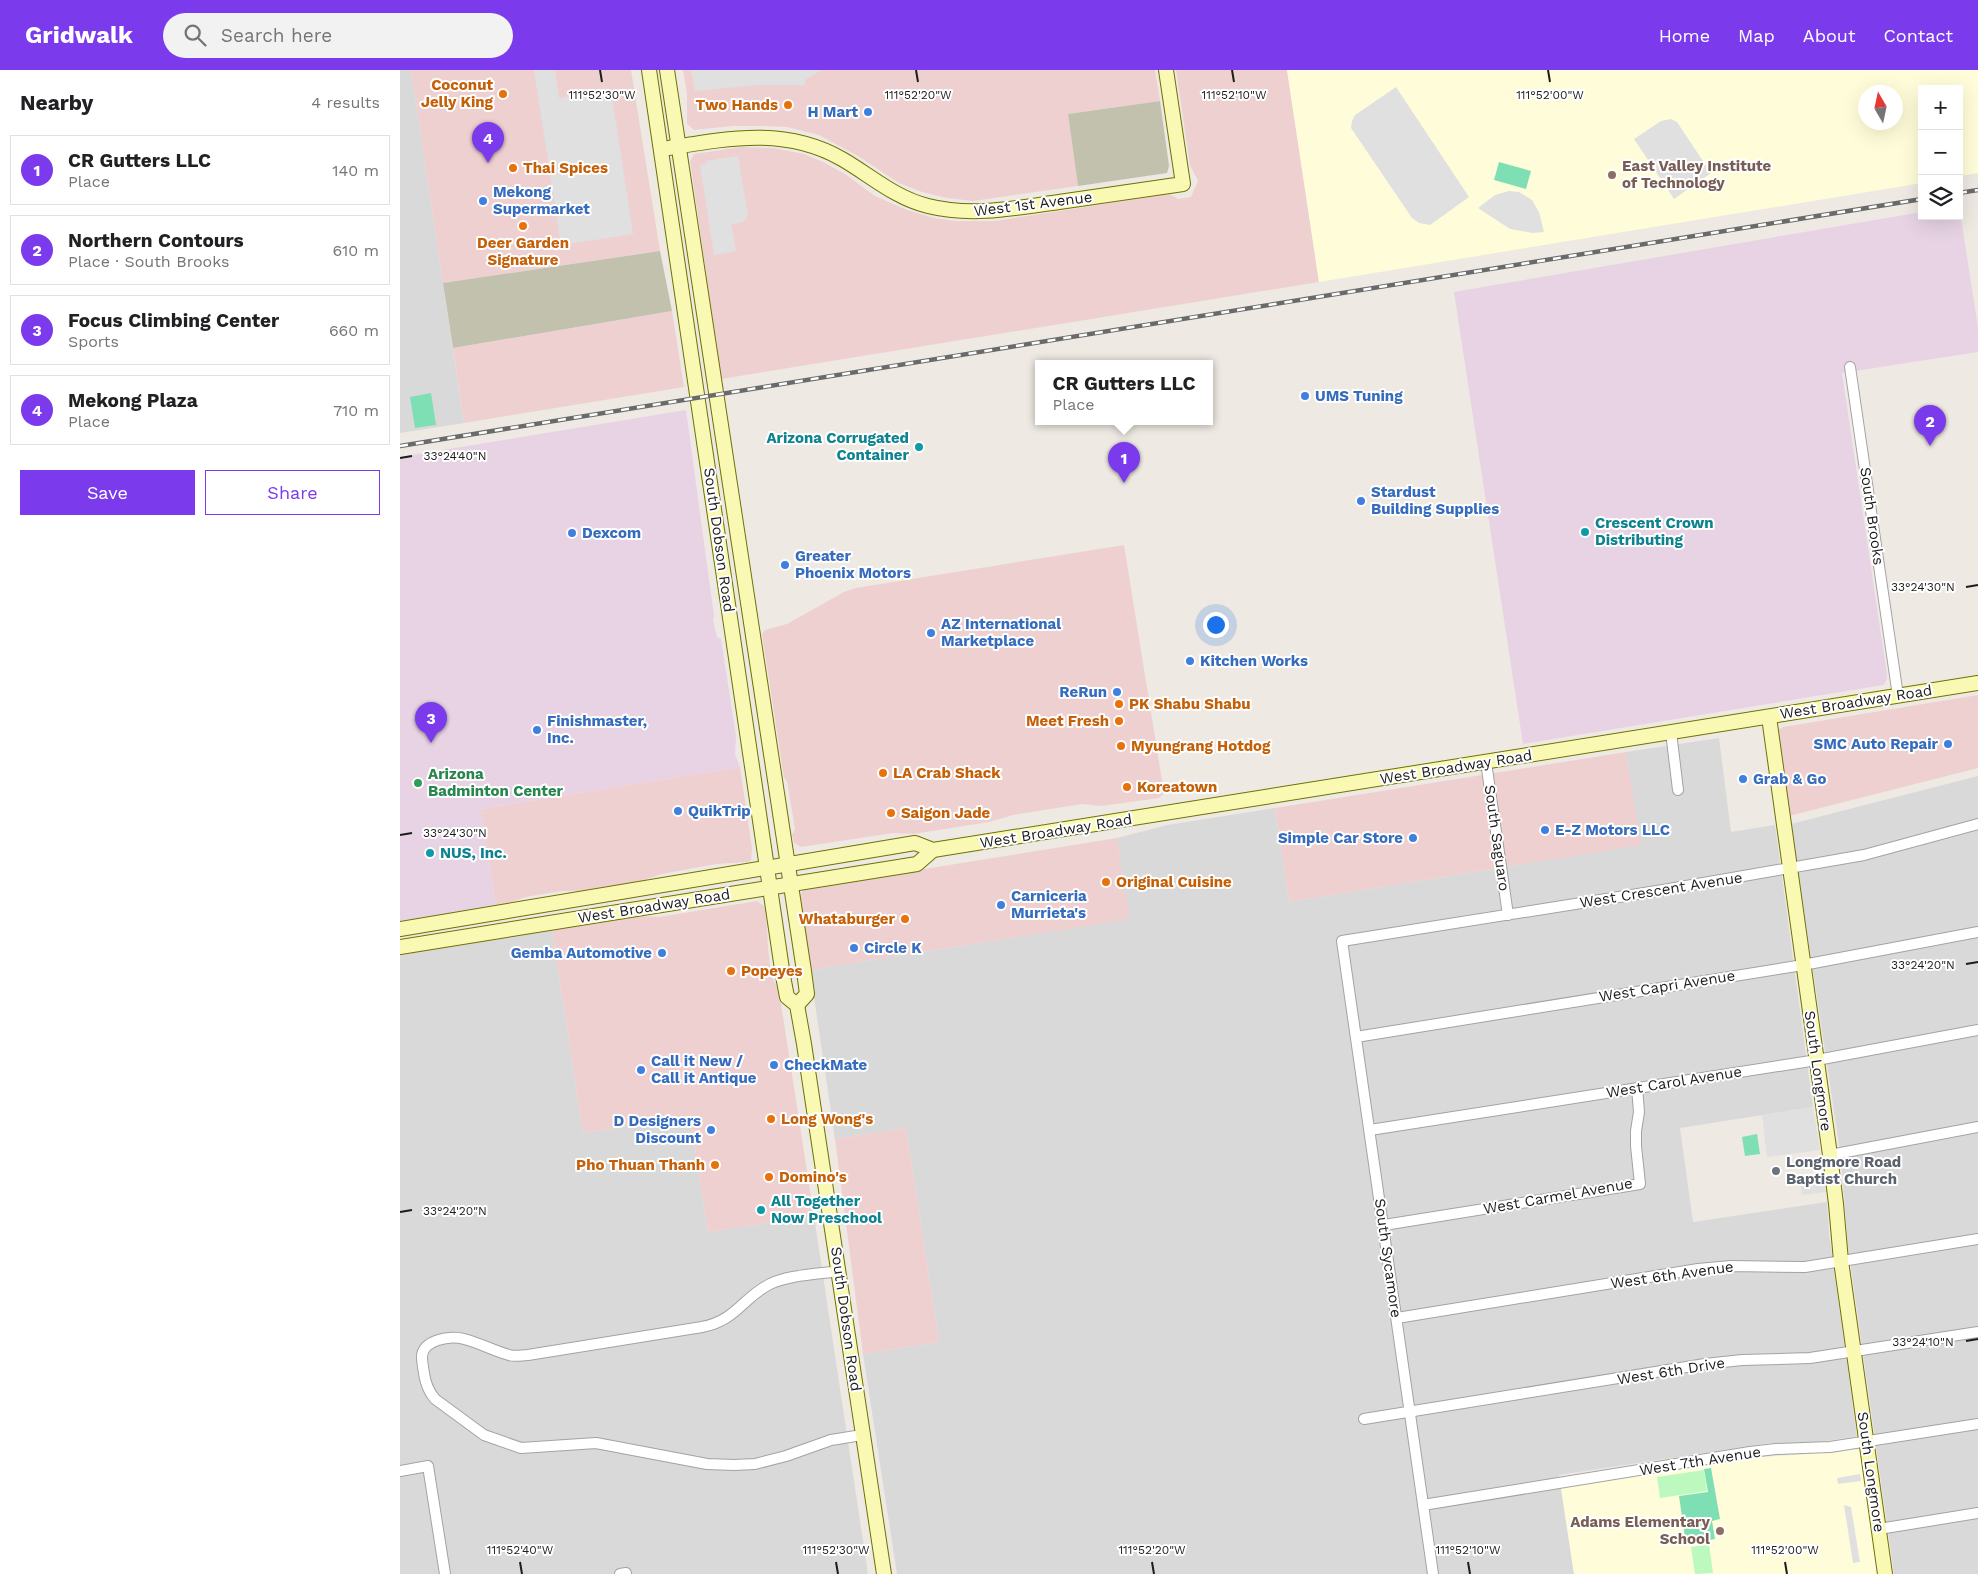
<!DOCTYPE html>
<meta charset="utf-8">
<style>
:root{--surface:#fff;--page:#f2f2f2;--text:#202124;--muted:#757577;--line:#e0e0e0;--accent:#7c3aed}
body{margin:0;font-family:"Work Sans",sans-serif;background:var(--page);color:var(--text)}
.controls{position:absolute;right:15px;top:15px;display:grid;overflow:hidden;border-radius:0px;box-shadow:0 5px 20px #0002}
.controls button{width:45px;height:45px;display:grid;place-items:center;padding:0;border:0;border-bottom:1px solid var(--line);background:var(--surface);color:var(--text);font:25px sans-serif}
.compass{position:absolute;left:1458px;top:15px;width:45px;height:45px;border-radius:50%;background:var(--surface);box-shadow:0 5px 20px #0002;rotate:351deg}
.you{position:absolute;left:815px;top:554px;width:18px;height:18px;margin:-12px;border:4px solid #fff;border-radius:50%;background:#1a73e8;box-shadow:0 0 0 8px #1a73e833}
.badge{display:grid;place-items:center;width:32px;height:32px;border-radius:50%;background:var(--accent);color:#fff;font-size:16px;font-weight:700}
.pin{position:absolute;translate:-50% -41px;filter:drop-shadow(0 1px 2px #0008)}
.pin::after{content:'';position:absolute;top:26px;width:18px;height:15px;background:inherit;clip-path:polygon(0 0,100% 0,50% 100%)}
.popup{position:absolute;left:635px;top:290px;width:178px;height:65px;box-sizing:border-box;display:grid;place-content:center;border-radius:0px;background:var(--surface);filter:drop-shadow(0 1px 4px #0005);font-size:16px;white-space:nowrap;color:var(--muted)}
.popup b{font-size:19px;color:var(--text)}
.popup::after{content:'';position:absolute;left:50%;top:100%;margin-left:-10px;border:10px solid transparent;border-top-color:var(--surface)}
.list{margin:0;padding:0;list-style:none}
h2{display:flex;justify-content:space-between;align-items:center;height:65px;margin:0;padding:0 20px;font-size:21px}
h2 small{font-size:16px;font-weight:400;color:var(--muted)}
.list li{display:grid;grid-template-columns:32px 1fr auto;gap:15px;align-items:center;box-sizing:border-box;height:70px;margin:0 10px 10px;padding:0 10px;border:1px solid var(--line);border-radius:0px}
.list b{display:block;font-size:19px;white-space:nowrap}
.list p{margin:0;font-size:16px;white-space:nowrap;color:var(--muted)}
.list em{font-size:16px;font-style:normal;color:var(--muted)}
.actions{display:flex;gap:10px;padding:15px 20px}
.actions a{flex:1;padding:11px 0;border:1px solid var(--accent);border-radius:0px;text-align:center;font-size:18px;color:var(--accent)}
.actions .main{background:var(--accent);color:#fff}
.icon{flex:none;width:28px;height:28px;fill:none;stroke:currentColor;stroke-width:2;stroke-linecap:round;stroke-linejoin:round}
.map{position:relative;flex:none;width:1578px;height:1504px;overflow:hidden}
header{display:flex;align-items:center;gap:30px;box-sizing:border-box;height:70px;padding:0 25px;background:var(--accent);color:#fff}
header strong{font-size:24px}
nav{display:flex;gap:28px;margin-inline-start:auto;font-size:18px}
.search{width:350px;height:45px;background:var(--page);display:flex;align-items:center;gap:12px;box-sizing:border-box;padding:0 18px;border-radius:28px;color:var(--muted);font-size:19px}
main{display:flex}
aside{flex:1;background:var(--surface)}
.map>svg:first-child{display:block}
</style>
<header>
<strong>Gridwalk</strong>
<div class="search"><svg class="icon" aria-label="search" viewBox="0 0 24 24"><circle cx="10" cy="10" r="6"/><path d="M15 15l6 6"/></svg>Search here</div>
<nav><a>Home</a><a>Map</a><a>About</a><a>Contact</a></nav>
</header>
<main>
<aside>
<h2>Nearby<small>4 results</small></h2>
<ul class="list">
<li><span class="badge">1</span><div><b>CR Gutters LLC</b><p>Place</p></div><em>140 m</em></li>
<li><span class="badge">2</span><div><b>Northern Contours</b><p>Place · South Brooks</p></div><em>610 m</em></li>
<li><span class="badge">3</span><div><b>Focus Climbing Center</b><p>Sports</p></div><em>660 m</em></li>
<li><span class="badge">4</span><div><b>Mekong Plaza</b><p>Place</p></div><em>710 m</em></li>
</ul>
<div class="actions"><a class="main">Save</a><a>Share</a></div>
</aside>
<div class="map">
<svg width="1578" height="1504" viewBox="0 0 1578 1504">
<rect width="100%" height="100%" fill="#eee9e2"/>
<g fill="#dad9d9">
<path d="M 0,0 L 11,0 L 64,353 L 0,363 Z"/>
<path d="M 1319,668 L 1331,762 L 1375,755 L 1413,1037 L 1280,1058 L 1293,1152 L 1427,1132 L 1429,1164 L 1457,1366 L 1408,1374 L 1370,1373 L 1159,1405 L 1174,1504 L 497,1504 L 463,1284 L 539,1272 L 506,1058 L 435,1069 L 410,900 L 729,849 L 717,768 L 767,755 L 875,738 L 889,832 L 1240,775 L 1226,682 Z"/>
<path d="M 1578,706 L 1578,1504 L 1494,1504 L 1448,1177 L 1441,1088 L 1391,754 Z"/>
<path d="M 152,860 L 183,1063 L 290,1046 L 308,1162 L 414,1146 L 468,1504 L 0,1504 L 0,884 Z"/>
</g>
<g fill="#efd0d1">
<path d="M 11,0 L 231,0 L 260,181 L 43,213 Z"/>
<path d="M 283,0 L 755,0 L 760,31 L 668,44 L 678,116 L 573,131 L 547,128 L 522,122 L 499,113 L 458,86 L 419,65 L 387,57 L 359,56 L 333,56 L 294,60 L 287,54 L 287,23 Z"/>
<path d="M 776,0 L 887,0 L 919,212 L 321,309 L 290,91 L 294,84 L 342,77 L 373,78 L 404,84 L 423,92 L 445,104 L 475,126 L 507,140 L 534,148 L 556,151 L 595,151 L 769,124 L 778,129 L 791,127 L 798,111 L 790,95 Z"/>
<path d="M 272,241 L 284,317 L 64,353 L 53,278 Z"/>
<path d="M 724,475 L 764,723 L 759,728 L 701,736 L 682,734 L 613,745 L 589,752 L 513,764 L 493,763 L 401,777 L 394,773 L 392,765 L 395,759 L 387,711 L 384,708 L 362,564 L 365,560 L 387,554 L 444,522 L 456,518 Z"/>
<path d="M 1578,625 L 1578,698 L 1389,746 L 1378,669 L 1378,660 L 1383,657 Z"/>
<path d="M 1226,682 L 1241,775 L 889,832 L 875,738 Z"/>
<path d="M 340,697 L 352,778 L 351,790 L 348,792 L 316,794 L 262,804 L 241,811 L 184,821 L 161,821 L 126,827 L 96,837 L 81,739 Z"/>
<path d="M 717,768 L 730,849 L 410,900 L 399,828 L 402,822 L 406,818 Z"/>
<path d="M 357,831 L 364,836 L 366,840 L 368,878 L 371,905 L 379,921 L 414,1146 L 308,1162 L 290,1046 L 183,1063 L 152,860 L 238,846 L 259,847 Z"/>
<path d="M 506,1058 L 539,1272 L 463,1284 L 435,1069 Z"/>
</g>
<g fill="#e7d3e4">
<path d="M 1559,135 L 1578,258 L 1578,282 L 1442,303 L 1486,598 L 1487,608 L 1485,613 L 1483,615 L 1123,674 L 1054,222 L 1522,142 L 1522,146 L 1559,146 Z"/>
<path d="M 286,340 L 314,546 L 313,550 L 317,567 L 321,569 L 336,666 L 335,684 L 340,697 L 81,739 L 96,837 L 0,851 L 0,387 Z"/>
</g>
<g fill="#fffdd9" fill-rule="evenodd">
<path d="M 887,0 L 1578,0 L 1578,103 L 1559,106 L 1559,19 L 1522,19 L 1522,113 L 919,212 ZM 1466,22 L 1496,22 L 1496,52 L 1466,52 Z"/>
<path d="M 1455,1379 L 1460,1380 L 1478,1504 L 1174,1504 L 1161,1418 L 1350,1388 L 1406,1384 Z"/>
</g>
<g fill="#c2c1ad">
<path d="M 760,31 L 769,96 L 767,103 L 678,116 L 668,44 Z"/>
<path d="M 260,181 L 272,241 L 53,278 L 43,213 Z"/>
</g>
<g fill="#bdf9bf">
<path d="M 1304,1400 L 1307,1421 L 1260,1428 L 1257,1407 Z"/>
<path d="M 1309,1474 L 1313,1503 L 1295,1504 L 1291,1477 Z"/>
</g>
<g fill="#7edeb4">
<path d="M 1099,92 L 1131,101 L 1126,119 L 1094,110 Z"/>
<path d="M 31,323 L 36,355 L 15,358 L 10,327 Z"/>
<path d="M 1357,1064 L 1360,1084 L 1345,1086 L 1342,1067 Z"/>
<path d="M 1311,1398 L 1320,1449 L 1312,1451 L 1315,1469 L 1286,1474 L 1279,1426 L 1308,1422 L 1304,1399 Z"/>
</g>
<g fill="#e0e0e0">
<path d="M 134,0 L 155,0 L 159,28 L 211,20 L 233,164 L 161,175 Z"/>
<path d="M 291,0 L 422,0 L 405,10 L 405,15 L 357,15 L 295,21 Z"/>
<path d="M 996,17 L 1069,127 L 1030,155 L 1019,153 L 1012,148 L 951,58 L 952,51 L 955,45 Z"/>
<path d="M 1271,49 L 1277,52 L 1311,103 L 1274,129 L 1234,69 L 1261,51 Z"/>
<path d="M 338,86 L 348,146 L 343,152 L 331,154 L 336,181 L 314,185 L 300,95 L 306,94 L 306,91 Z"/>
<path d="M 1109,121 L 1119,122 L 1132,130 L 1139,142 L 1144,162 L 1133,163 L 1110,159 L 1078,138 L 1095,125 Z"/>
<path d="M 1413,1037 L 1420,1080 L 1367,1087 L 1362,1045 Z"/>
<path d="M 1424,1108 L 1426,1122 L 1402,1125 L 1400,1111 Z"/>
<path d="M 1460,1404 L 1461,1411 L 1438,1414 L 1437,1408 Z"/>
<path d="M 1444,1435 L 1451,1437 L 1460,1492 L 1453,1493 Z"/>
</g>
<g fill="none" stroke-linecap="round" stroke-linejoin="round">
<defs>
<g id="street">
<path d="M 1450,297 L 1498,626"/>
<path d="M 1271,662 L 1278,720"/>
<path d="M 1086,692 L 1108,845"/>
<path d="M 956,967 L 1403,895 L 1578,862"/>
<path d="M 970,1060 L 1417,990 L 1578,960"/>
<path d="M 1430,1085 L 1578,1057"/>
<path d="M 984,1155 L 1240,1114 L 1236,1076 L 1236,1061 L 1239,1042 L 1237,1018"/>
<path d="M 439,1201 C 419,1204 388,1205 370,1214 C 342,1228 337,1250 302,1257 L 128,1285 C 122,1285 115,1287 109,1285 C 94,1281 80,1273 64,1269 C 50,1265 20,1270 22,1289 C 24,1305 25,1317 35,1329 L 84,1365 L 121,1378 L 196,1373 L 307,1394 L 334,1395 L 355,1394 L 386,1386 L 431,1370 L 462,1365"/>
<path d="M 997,1248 L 1298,1199 L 1331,1196 L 1405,1197 L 1578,1169"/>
<path d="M 964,1349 L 1305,1294 L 1342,1290 L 1410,1288 L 1578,1262"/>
<path d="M 0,1401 L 28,1396 L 45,1504"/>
<path d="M 1023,1435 L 1350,1382 L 1376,1379 L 1430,1377 L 1578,1354"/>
<path d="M 1479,1459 L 1578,1443"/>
<path d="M 220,1504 L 226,1503"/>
<path d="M 1033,1504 L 942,871 L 1263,820 L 1464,785 L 1578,754"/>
</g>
<g id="secondary">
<path d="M 249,0 L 383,906 L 387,927 L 397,935 L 404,974 L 484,1504"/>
<path d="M 267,0 L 404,901 L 407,924 L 397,935"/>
<path d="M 269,78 C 329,68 386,57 442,89 C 470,105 495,128 528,136 C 572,147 616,138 659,132 C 700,126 742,120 783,114 L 766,0"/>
<path d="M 1369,647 L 1430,1085 L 1436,1134 L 1441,1191 L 1485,1504"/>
<path d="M 0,859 L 515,773 L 533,780 L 1578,613"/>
<path d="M 0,877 L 517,794 L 533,780"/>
</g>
</defs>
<use href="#street" stroke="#a3a3a3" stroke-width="12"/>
<use href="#secondary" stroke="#6c7204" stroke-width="16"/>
<use href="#street" stroke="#fff" stroke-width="10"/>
<use href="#secondary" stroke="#f9f9b4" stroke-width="14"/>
<defs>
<g id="rail">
<path d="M 1559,123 L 1578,120"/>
<path d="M 0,376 L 1522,129"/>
</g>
</defs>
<use href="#rail" stroke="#6a6a6a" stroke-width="4.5"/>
<use href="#rail" stroke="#fff" stroke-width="2.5" stroke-dasharray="8" stroke-linecap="butt"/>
</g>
<path fill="none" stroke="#1c1c1c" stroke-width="2" d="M 200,0 L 202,12M 516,0 L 518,12M 832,0 L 834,12M 1148,0 L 1150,12M 0,388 L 12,386M 1566,517 L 1578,515M 0,765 L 12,763M 1566,894 L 1578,892M 0,1142 L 12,1140M 1566,1271 L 1578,1269M 120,1492 L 122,1504M 436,1492 L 438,1504M 752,1492 L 754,1504M 1068,1492 L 1070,1504M 1385,1492 L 1387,1504"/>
<g fill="#e8710a" stroke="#fff" stroke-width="2">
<circle cx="103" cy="24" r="5"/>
<circle cx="388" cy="35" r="5"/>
<circle cx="113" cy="98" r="5"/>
<circle cx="123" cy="156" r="5"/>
<circle cx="719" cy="634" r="5"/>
<circle cx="719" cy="651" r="5"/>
<circle cx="721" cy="676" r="5"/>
<circle cx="483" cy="703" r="5"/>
<circle cx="727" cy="717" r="5"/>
<circle cx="491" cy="743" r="5"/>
<circle cx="706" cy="812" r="5"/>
<circle cx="505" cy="849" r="5"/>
<circle cx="331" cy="901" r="5"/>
<circle cx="371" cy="1049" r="5"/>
<circle cx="315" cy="1095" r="5"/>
<circle cx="369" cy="1107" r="5"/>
</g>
<g fill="#3f7fe0" stroke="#fff" stroke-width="2">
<circle cx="468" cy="42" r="5"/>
<circle cx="83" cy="131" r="5"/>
<circle cx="905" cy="326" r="5"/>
<circle cx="961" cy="431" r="5"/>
<circle cx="172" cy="463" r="5"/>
<circle cx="385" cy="495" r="5"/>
<circle cx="531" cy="563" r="5"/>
<circle cx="790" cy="591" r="5"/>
<circle cx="717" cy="622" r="5"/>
<circle cx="137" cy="660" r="5"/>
<circle cx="1548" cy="674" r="5"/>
<circle cx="1343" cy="709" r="5"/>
<circle cx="278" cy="741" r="5"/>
<circle cx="1145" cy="760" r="5"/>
<circle cx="1013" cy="768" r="5"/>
<circle cx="601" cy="835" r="5"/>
<circle cx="454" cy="878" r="5"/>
<circle cx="262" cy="883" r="5"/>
<circle cx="374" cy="995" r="5"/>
<circle cx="241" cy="1000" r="5"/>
<circle cx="311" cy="1060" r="5"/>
</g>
<g fill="#8d6e63" stroke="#fff" stroke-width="2">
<circle cx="1212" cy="105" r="5"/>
<circle cx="1320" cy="1461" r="5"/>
</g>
<g fill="#0f9aa8" stroke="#fff" stroke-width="2">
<circle cx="519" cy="377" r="5"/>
<circle cx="1185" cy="462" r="5"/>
<circle cx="30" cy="783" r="5"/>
<circle cx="361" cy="1140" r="5"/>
</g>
<circle fill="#2e9e5b" stroke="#fff" stroke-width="2" cx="18" cy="713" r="5"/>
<circle fill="#6b7280" stroke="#fff" stroke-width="2" cx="1376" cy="1101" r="5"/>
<g text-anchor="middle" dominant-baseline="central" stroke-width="4" stroke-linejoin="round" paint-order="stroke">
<g font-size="15" font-weight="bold" fill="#c56008" stroke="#fff" text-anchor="start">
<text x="93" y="15" text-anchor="end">Coconut<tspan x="93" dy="17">Jelly King</tspan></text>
<text x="378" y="35" text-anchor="end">Two Hands</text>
<text x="123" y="98">Thai Spices</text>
<text x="123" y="173" text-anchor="middle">Deer Garden<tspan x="123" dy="17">Signature</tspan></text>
<text x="729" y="634">PK Shabu Shabu</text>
<text x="709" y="651" text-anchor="end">Meet Fresh</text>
<text x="731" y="676">Myungrang Hotdog</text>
<text x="493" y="703">LA Crab Shack</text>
<text x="737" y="717">Koreatown</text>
<text x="501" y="743">Saigon Jade</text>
<text x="716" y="812">Original Cuisine</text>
<text x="495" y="849" text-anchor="end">Whataburger</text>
<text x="341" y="901">Popeyes</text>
<text x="381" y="1049">Long Wong's</text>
<text x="305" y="1095" text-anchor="end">Pho Thuan Thanh</text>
<text x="379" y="1107">Domino's</text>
</g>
<g font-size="15" font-weight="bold" fill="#366cbe" stroke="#fff" text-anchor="start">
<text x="458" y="42" text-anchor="end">H Mart</text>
<text x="93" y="122">Mekong<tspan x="93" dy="17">Supermarket</tspan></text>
<text x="915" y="326">UMS Tuning</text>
<text x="971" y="422">Stardust<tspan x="971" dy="17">Building Supplies</tspan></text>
<text x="182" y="463">Dexcom</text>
<text x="395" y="486">Greater<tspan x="395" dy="17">Phoenix Motors</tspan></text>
<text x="541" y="554">AZ International<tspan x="541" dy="17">Marketplace</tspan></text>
<text x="800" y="591">Kitchen Works</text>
<text x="707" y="622" text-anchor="end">ReRun</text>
<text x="147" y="651">Finishmaster,<tspan x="147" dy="17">Inc.</tspan></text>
<text x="1538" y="674" text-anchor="end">SMC Auto Repair</text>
<text x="1353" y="709">Grab &amp; Go</text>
<text x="288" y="741">QuikTrip</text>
<text x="1155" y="760">E-Z Motors LLC</text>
<text x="1003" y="768" text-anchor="end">Simple Car Store</text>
<text x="611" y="826">Carniceria<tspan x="611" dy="17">Murrieta's</tspan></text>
<text x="464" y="878">Circle K</text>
<text x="252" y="883" text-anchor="end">Gemba Automotive</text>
<text x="251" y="991">Call it New /<tspan x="251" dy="17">Call it Antique</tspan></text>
<text x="384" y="995">CheckMate</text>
<text x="301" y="1051" text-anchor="end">D Designers<tspan x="301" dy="17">Discount</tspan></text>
</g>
<g font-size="15" font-weight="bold" fill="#785e54" stroke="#fff" text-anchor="start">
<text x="1222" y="96">East Valley Institute<tspan x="1222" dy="17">of Technology</tspan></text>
<text x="1310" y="1452" text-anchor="end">Adams Elementary<tspan x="1310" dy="17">School</tspan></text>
</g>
<g font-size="15" fill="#1c1c1c" stroke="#fff">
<text transform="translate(633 134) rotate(-7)">West 1st Avenue</text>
<text transform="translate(1472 446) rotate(82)">South Brooks</text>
<text transform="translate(319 470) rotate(82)">South Dobson Road</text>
<text transform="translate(1456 632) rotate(-9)">West Broadway Road</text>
<text transform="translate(1056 697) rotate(-9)">West Broadway Road</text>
<text transform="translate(656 761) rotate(-9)">West Broadway Road</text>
<text transform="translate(1097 768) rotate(82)">South Saguaro</text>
<text transform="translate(1261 820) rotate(-9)">West Crescent Avenue</text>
<text transform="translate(254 836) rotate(-9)">West Broadway Road</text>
<text transform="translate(1267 916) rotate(-9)">West Capri Avenue</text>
<text transform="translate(1418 1001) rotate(82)">South Longmore</text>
<text transform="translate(1274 1012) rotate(-9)">West Carol Avenue</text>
<text transform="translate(1158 1126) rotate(-10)">West Carmel Avenue</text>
<text transform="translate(988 1188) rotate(82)">South Sycamore</text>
<text transform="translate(1272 1205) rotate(-8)">West 6th Avenue</text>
<text transform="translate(446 1249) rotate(82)">South Dobson Road</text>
<text transform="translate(1271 1301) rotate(-9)">West 6th Drive</text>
<text transform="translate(1300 1391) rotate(-9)">West 7th Avenue</text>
<text transform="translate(1471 1402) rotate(82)">South Longmore</text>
</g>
<g font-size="15" font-weight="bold" fill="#0d838f" stroke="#fff" text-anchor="start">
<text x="509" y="368" text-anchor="end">Arizona Corrugated<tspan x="509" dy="17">Container</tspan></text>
<text x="1195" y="453">Crescent Crown<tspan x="1195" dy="17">Distributing</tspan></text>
<text x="40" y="783">NUS, Inc.</text>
<text x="371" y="1131">All Together<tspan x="371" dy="17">Now Preschool</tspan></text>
</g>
<g font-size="15" font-weight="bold" fill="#27864d" stroke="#fff" text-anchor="start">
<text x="28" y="704">Arizona<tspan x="28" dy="17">Badminton Center</tspan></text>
</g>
<g font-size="15" font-weight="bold" fill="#5b616d" stroke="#fff" text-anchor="start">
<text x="1386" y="1092">Longmore Road<tspan x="1386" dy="17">Baptist Church</tspan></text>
</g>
</g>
<g font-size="12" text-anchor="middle" fill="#1c1c1c" stroke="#fff" stroke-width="4" stroke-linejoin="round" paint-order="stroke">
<text x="202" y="29">111°52'30"W</text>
<text x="518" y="29">111°52'20"W</text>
<text x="834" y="29">111°52'10"W</text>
<text x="1150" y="29">111°52'00"W</text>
<text x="55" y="390">33°24'40"N</text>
<text x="1523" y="521">33°24'30"N</text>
<text x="55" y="767">33°24'30"N</text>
<text x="1523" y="899">33°24'20"N</text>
<text x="55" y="1145">33°24'20"N</text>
<text x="1523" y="1276">33°24'10"N</text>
<text x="120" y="1484">111°52'40"W</text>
<text x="436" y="1484">111°52'30"W</text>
<text x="752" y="1484">111°52'20"W</text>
<text x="1068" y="1484">111°52'10"W</text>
<text x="1385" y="1484">111°52'00"W</text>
</g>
</svg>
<div class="controls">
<button>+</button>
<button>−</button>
<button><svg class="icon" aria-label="layers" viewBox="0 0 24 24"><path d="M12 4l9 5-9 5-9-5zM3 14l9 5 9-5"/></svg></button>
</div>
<svg class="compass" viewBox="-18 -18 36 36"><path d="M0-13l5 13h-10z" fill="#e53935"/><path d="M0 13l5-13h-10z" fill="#757577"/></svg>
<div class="you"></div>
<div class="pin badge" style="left:724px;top:413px">1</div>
<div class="popup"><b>CR Gutters LLC</b>Place</div>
<div class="pin badge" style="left:1530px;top:376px">2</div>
<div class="pin badge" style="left:31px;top:673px">3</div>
<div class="pin badge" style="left:88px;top:93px">4</div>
</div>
</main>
